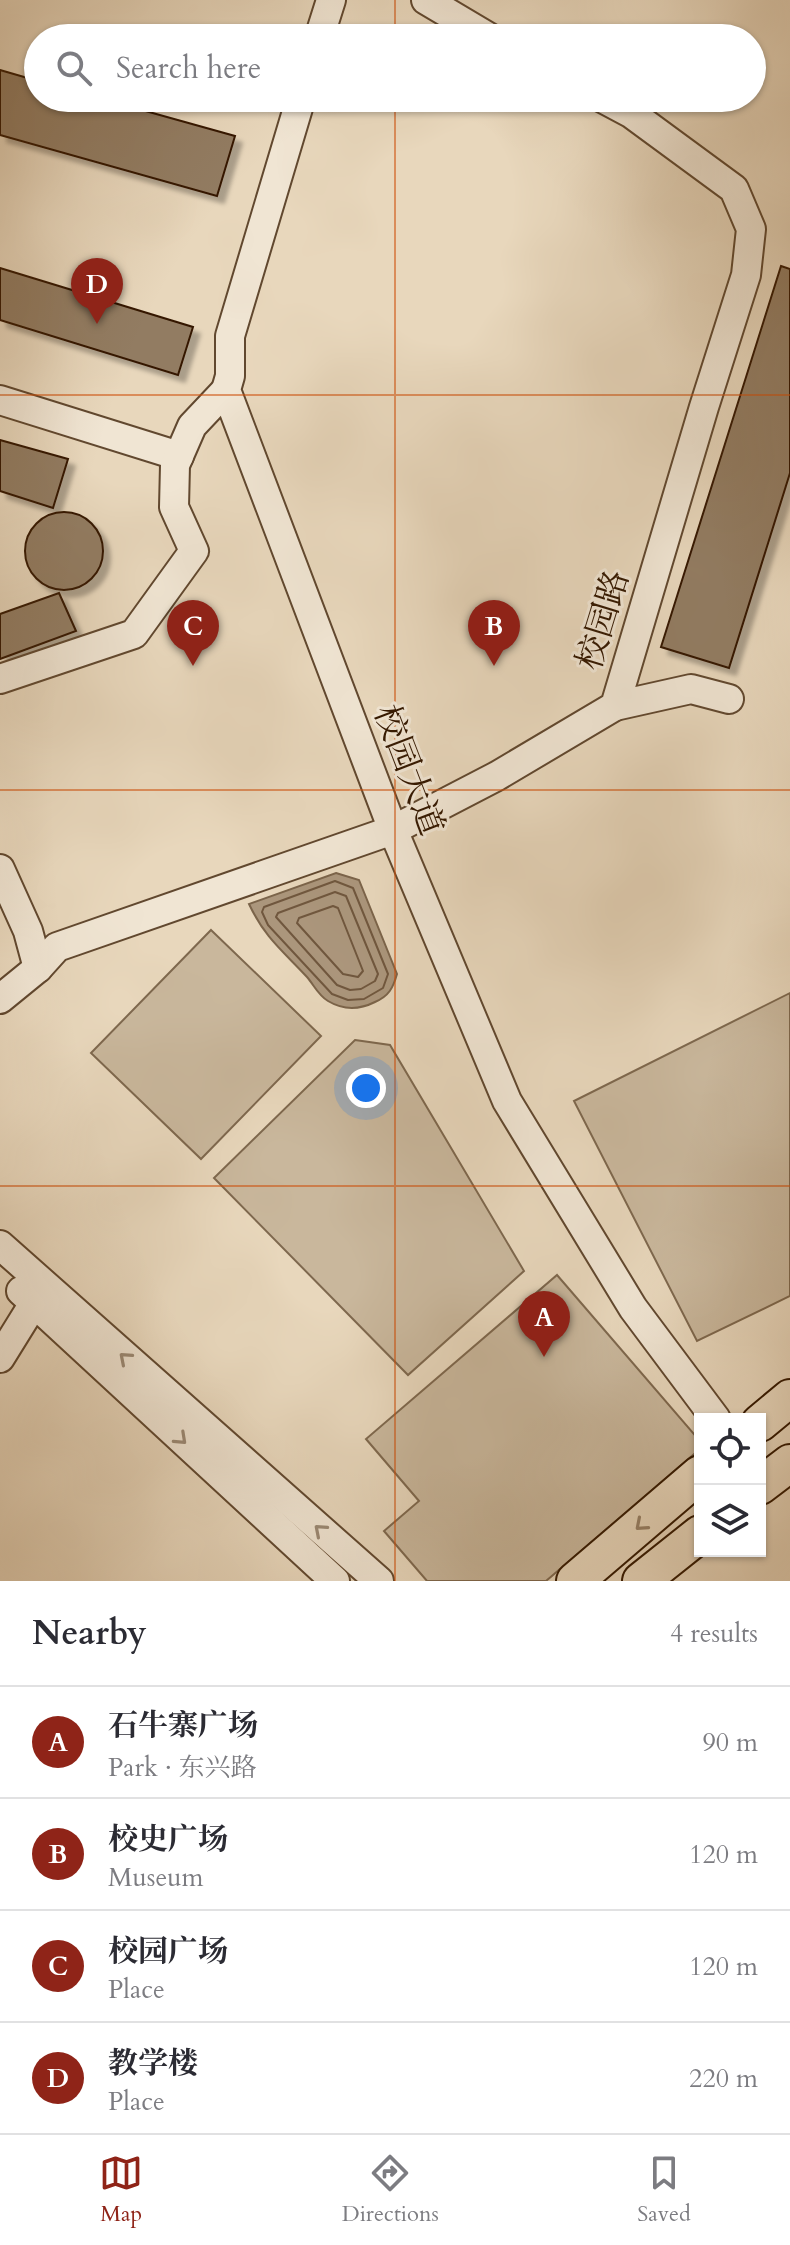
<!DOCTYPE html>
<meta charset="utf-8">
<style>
:root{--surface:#fff;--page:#f2f2f3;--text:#2b2b33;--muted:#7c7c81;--line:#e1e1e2;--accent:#8f2418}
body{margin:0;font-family:Cardo,"Noto Serif SC",serif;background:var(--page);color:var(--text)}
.controls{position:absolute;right:24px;bottom:24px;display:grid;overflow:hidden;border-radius:0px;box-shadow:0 2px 6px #0004}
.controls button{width:72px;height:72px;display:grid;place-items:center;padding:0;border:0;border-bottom:2px solid var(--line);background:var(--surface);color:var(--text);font:40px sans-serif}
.you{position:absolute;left:366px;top:1088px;width:28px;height:28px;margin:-20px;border:6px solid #fff;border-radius:50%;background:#1a73e8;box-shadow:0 0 0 12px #1a73e833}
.badge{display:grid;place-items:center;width:52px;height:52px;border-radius:50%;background:var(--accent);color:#fff;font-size:26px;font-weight:700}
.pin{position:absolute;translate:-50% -66px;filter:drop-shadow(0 2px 4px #0008)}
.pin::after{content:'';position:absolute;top:42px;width:28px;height:24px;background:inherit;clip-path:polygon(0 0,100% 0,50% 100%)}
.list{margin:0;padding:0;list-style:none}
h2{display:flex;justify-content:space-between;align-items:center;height:104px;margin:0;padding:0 32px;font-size:34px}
h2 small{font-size:26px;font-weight:400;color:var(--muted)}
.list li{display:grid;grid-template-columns:52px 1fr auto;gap:24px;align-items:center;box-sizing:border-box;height:112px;padding:0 32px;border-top:2px solid var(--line)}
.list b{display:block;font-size:30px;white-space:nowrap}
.list p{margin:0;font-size:26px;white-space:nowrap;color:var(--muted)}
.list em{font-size:26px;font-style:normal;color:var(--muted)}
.icon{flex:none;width:44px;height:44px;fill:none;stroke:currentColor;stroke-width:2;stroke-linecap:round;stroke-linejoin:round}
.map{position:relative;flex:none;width:790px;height:1581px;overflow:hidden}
.search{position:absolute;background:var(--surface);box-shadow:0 2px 6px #0004;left:24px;right:24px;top:24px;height:88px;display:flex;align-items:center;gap:20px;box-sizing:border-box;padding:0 28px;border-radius:44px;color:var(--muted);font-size:30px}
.sheet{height:552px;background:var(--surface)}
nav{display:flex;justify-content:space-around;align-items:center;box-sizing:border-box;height:112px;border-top:2px solid var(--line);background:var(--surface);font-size:22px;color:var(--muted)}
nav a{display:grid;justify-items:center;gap:4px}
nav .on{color:var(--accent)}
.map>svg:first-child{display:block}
</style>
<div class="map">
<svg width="790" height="1581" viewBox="0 0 790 1581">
<defs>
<filter id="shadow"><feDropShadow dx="7" dy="7" stdDeviation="2" flood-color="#0004"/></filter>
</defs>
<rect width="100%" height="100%" fill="#e8d7bc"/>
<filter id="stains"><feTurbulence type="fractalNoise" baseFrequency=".0025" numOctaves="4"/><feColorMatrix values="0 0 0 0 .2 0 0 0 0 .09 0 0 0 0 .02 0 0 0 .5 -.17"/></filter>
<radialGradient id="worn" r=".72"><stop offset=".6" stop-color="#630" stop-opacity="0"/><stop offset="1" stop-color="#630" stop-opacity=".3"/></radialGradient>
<g fill="#c9b79c" stroke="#7e684e" stroke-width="2">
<path d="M 211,930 L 321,1036 L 201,1159 L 91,1053 Z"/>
<path d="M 790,993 L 790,1296 L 697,1341 L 574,1101 Z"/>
<path d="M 355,1040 L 390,1045 L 524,1271 L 408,1375 L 214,1178 Z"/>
<path d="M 557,1275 L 700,1441 L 700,1449 L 546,1581 L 427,1581 L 384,1531 L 419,1501 L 366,1439 Z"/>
</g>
<path fill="#ab967c" stroke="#7b644a" stroke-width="2" d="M 336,873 L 359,880 L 397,974 C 393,988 389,996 375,1002 C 359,1010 343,1010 328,1001 C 318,995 314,985 307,977 C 283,951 265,938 249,904 Z"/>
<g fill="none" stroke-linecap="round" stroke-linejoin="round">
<g stroke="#70573e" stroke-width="2">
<path d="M 335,881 L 353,888 L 388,974 L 383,988 L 364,999 L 348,1000 L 332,994 L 268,925 L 262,912 L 264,907 Z"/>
<path d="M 335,892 L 346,896 L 378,974 L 375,981 L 361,989 L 350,990 L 337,985 L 276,917 L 278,913 Z"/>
<path d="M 333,906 L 338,908 L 363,971 L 358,977 L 343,974 L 297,923 L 299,918 Z"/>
</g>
</g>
<g fill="#927b62" stroke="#341800" stroke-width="2" filter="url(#shadow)">
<path d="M 0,70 L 38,81 L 38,98 L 99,98 L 235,136 L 217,196 L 0,135 Z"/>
<path d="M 781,266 L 790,269 L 790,473 L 729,668 L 661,647 Z"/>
<path d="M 0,268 L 193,327 L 178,375 L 0,320 Z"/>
<path d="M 0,440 L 68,459 L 53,508 L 0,491 Z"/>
<circle cx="64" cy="551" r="39"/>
<path d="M 59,593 L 76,631 L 0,659 L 0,614 Z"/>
</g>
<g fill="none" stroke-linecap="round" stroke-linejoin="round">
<defs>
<g id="minor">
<path d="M 426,0 L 490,38"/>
<path d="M 319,38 L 331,0"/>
<path d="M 301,98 L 230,336 L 230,376 L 226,390 L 393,830 L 507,1101 L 633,1308 L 716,1419"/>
<path d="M 0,400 L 179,456"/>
<path d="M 0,679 L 134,634 L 194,551 L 174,507 L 175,465 L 192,426 L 226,390"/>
<path d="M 615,706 L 691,689 L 729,699"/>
<path d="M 0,869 L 28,931 L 38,968"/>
<path d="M 0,999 L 38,968 L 57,947 L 393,830 L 497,776 L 615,706 L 704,407 L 746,275 L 751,229 L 734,189 L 632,114 L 602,98"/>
<path d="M 0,1245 L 379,1581"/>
<path d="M 21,1291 L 335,1581"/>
<path d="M 0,1358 L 44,1287"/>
</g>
<g id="major">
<path d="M 760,1423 L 790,1398"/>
<path d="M 760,1486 L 790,1463"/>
<path d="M 575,1581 L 700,1474"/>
<path d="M 641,1581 L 700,1534"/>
</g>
</defs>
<use href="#minor" stroke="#61482f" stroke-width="32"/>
<use href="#major" stroke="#341800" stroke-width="40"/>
<use href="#minor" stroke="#f0e5d3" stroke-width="28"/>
<use href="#major" stroke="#e8d7bc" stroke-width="36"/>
</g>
<defs><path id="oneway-chevron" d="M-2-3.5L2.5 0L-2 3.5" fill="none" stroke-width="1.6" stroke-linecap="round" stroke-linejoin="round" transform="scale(2)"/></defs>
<g stroke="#9b8974">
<use href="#oneway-chevron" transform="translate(125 1358) rotate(-139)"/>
<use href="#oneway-chevron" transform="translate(181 1439) rotate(43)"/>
<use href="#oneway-chevron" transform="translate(320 1530) rotate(-139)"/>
</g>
<use stroke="#978167" href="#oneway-chevron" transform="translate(641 1525) rotate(139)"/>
<path fill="none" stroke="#cd4f0a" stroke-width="2" stroke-opacity="0.55" d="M 395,0 L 395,38M 395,98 L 395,1581M 0,395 L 790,395M 0,790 L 790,790M 0,1186 L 790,1186"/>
<g text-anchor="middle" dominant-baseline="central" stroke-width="6" stroke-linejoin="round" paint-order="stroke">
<g font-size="34" fill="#341800" stroke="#f0e5d3">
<text transform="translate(603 620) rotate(-73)">校园路</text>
<text transform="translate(409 770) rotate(69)">校园大道</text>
</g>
</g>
<rect width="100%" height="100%" filter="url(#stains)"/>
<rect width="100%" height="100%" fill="url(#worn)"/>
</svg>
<div class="controls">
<button><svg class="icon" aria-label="locate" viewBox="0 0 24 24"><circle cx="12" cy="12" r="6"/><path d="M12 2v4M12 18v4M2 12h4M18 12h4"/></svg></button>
<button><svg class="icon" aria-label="layers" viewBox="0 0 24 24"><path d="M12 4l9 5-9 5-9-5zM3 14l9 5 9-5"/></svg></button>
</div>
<div class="you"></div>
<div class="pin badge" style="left:544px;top:1357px">A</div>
<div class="pin badge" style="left:494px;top:666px">B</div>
<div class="pin badge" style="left:193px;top:666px">C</div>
<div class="pin badge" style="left:97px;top:324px">D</div>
<div class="search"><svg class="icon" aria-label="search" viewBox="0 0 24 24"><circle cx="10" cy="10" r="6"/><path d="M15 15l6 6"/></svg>Search here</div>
</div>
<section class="sheet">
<h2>Nearby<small>4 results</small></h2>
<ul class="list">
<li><span class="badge">A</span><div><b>石牛寨广场</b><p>Park · 东兴路</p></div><em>90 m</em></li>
<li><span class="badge">B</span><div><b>校史广场</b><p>Museum</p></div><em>120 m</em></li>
<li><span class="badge">C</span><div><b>校园广场</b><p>Place</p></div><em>120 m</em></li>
<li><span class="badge">D</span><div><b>教学楼</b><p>Place</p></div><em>220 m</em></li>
</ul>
</section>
<nav>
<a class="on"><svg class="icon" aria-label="map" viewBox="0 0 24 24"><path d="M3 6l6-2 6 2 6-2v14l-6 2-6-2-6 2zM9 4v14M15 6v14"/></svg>Map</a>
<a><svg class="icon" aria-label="directions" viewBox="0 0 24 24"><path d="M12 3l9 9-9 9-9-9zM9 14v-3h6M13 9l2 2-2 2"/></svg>Directions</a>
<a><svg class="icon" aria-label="saved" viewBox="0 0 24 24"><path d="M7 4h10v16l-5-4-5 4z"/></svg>Saved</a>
</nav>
